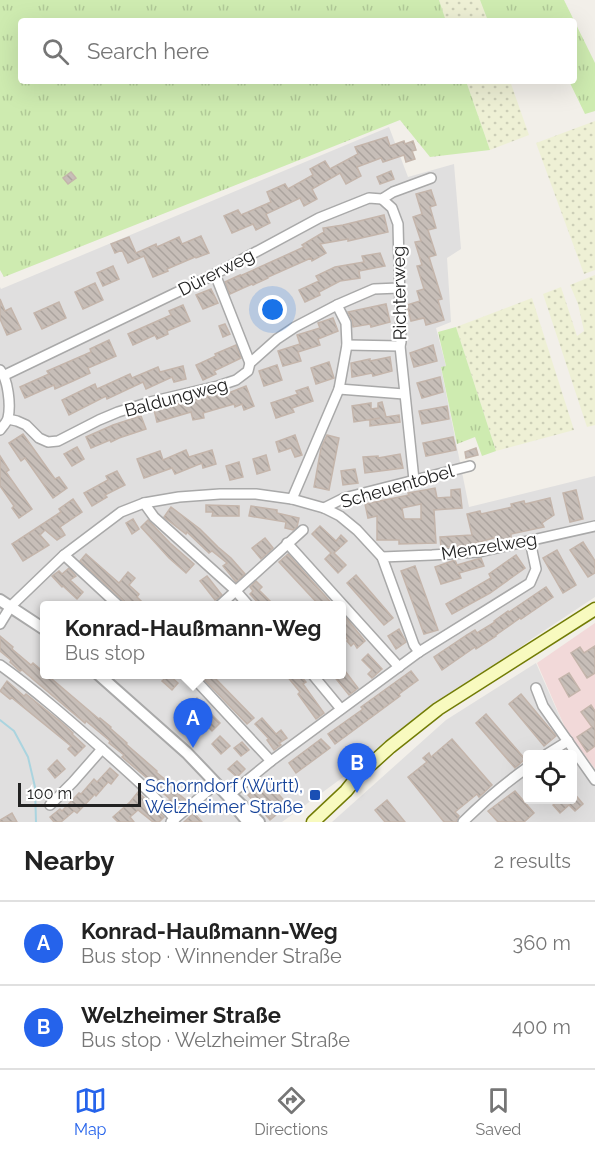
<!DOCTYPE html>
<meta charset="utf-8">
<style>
:root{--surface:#fff;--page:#f2f2f2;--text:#222;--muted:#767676;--line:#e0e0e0;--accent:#2563eb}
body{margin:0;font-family:Raleway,sans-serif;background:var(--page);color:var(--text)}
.controls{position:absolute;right:18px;bottom:18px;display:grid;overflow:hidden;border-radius:6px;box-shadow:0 6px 24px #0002}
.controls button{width:54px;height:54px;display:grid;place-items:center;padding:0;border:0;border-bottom:2px solid var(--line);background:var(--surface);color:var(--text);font:30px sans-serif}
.scale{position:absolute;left:18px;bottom:15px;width:123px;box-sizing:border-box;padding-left:6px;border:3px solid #222;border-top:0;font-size:16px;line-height:21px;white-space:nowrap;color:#222;-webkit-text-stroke:4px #fff;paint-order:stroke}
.you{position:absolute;left:273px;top:310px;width:21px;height:21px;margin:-15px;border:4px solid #fff;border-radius:50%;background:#1a73e8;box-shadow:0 0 0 9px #1a73e833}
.badge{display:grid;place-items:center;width:39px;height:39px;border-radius:50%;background:var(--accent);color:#fff;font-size:20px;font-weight:700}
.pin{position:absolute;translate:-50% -50px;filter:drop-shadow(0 2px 3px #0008)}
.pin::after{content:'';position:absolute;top:32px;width:21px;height:18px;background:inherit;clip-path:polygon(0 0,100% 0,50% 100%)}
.popup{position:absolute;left:40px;top:601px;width:306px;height:78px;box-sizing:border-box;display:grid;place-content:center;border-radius:6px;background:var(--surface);filter:drop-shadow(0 2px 4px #0005);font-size:20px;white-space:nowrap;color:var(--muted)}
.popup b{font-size:22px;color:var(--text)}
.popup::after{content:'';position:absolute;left:50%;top:100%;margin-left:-12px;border:12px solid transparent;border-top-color:var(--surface)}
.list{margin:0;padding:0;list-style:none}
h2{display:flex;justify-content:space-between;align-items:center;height:78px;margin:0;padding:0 24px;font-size:26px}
h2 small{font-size:20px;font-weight:400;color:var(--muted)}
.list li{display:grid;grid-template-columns:39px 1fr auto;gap:18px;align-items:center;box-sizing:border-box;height:84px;padding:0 24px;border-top:2px solid var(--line)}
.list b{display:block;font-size:22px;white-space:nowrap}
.list p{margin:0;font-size:20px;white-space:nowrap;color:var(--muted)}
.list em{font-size:20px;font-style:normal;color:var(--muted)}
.icon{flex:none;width:33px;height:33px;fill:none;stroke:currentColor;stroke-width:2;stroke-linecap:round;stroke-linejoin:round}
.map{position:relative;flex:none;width:595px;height:822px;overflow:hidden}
.search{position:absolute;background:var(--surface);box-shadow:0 6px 24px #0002;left:18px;right:18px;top:18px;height:66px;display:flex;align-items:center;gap:15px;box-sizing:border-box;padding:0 21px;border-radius:6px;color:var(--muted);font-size:22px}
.sheet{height:246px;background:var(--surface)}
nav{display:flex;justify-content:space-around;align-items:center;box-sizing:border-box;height:84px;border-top:2px solid var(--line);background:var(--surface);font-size:16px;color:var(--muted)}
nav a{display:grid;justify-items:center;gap:3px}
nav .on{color:var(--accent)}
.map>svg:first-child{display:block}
</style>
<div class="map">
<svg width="595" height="822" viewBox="0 0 595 822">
<defs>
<pattern id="farmland-dots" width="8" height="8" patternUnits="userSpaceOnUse" patternTransform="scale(1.5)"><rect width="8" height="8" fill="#eef0d5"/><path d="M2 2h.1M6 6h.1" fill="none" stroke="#ccceb7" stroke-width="1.8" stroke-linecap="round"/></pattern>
<pattern id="grass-tufts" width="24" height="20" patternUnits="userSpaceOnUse" patternTransform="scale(1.5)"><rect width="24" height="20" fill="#ceebb0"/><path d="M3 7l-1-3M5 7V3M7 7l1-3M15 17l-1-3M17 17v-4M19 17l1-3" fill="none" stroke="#b1c997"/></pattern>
<pattern id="building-back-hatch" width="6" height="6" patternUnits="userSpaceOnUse" patternTransform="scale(1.5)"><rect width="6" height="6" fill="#c7beb8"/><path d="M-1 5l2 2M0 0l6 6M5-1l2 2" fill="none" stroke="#aba39e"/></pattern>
</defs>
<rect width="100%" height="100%" fill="#f2efe9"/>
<g fill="#e0dfdf" fill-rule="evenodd">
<path d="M 389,127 L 408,177 L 454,164 L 461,249 L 447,258 L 451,322 L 436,328 L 446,366 L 441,368 L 469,507 L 595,476 L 595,597 L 533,638 L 282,822 L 0,822 L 0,287 L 1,289 ZM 44,606 L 342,606 L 342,674 L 44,674 Z"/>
<path d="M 536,663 L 566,731 L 595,771 L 595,822 L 332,822 L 446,720 ZM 528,754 L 572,754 L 572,800 L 528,800 Z"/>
</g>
<path fill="#f2d9d9" d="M 595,623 L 595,769 L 566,730 L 537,663 Z"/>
<g fill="url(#farmland-dots)">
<path d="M 439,0 L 480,0 L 488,21 L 446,21 Z"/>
<path d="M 466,81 L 510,81 L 529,135 L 490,150 Z"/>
<path d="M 595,121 L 595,270 L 584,274 L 536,143 Z"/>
<path d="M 595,275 L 595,425 L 587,427 L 543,294 L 561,287 L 577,336 L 584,331 L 578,304 L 570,285 Z"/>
<path d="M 532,298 L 574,430 L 496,451 L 456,327 Z"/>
</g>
<g fill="url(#grass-tufts)">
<path d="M 0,0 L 439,0 L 446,21 L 21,21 L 21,81 L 466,81 L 490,150 L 430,157 L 400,120 L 4,277 L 0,270 Z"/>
<path d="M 480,0 L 564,0 L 595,63 L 595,111 L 585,114 L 569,81 L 574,81 L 574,21 L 488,21 Z"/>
<path d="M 456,327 L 496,451 L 482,456 L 475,437 L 457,444 L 441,367 L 446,366 L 438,332 Z"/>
</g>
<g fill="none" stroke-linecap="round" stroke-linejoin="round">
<path stroke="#aad4df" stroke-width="2" d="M 0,720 L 14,731 L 28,757 L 35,787 L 36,822"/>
</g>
<g fill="url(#building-back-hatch)" stroke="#c4b5ab" stroke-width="1.5" fill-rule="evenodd">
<path d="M 387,137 L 390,146 L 404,141 L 405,144 L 413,141 L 416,150 L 412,151 L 415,159 L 406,162 L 404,155 L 383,162 L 381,158 L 357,167 L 361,176 L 346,184 L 340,173 L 312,189 L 317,199 L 304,206 L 300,198 L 266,214 L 270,223 L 256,230 L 253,224 L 232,233 L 224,216 L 238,210 L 241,215 L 271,202 L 267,192 L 285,184 L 288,189 L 313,175 L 310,169 L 325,161 L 330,169 L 358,154 L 355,147 Z"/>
<path d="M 391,171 L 394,179 L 380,184 L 377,177 Z"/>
<path d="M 71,172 L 76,178 L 68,184 L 63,178 Z"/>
<path d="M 431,190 L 436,205 L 430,207 L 436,228 L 428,230 L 436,255 L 429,257 L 442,299 L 438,300 L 444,320 L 426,325 L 424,318 L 411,321 L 407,305 L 420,301 L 417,291 L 424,289 L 417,266 L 422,265 L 415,242 L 421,241 L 413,217 L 422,214 L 416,194 Z"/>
<path d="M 384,215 L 388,232 L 348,241 L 348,239 L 320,244 L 326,253 L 312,261 L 311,258 L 268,277 L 268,278 L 253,285 L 252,284 L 230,294 L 225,282 L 240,275 L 240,276 L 304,247 L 302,245 L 324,232 L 323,228 L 343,225 Z"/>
<path d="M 201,236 L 209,253 L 196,258 L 195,257 L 167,269 L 168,271 L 153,277 L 144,256 L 128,263 L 122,250 L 115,253 L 111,244 L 129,237 L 136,253 L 156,244 L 157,247 L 179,237 L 182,244 Z"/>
<path d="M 380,253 L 385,266 L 359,271 L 360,278 L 340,281 L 319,292 L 320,295 L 305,302 L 299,290 L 319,281 L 316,276 L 335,267 L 364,262 L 362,256 Z"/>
<path d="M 113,266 L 119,279 L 103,286 L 97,273 Z"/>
<path d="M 95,283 L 103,300 L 83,309 L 75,292 Z"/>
<path d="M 211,289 L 218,303 L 203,309 L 196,295 Z"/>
<path d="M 278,298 L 282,311 L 266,316 L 262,304 Z"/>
<path d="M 0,299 L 5,311 L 11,308 L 21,329 L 7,335 L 0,319 Z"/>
<path d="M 59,302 L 66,318 L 42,329 L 34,313 Z"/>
<path d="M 386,304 L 390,322 L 371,327 L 370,324 L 353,327 L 352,320 L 348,312 Z"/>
<path d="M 183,305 L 190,321 L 167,331 L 168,334 L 157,339 L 155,335 L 133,345 L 128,334 L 171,315 L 169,311 Z"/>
<path d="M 333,318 L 338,331 L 318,339 L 320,345 L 298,352 L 301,361 L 283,366 L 278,351 L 300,344 L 297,335 L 320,328 L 318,323 Z"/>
<path d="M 225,324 L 230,334 L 223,337 L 219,326 Z"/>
<path d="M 109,340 L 116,356 L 88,368 L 90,373 L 73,381 L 55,389 L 54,385 L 25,398 L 20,387 L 49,374 L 47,371 L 91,352 L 90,349 Z"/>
<path d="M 236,345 L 241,358 L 214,371 L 216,374 L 203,380 L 196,365 L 216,356 L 215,354 Z"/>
<path d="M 433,345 L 437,361 L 414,367 L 410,353 Z"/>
<path d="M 390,357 L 392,371 L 373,376 L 372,373 L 352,377 L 351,363 L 370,359 L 370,361 Z"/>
<path d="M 329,362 L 334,378 L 316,384 L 311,368 Z"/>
<path d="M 277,365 L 282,380 L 264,386 L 259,371 Z"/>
<path d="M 183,366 L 186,379 L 174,382 L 172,377 L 146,389 L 143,382 L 107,399 L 106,396 L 69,415 L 62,400 L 95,384 L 97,389 L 130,374 L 132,378 L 158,367 L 160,372 Z"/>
<path d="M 440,377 L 443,392 L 422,398 L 417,383 Z"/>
<path d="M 246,386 L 254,406 L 244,410 L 242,404 L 235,407 L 234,404 L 203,413 L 204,418 L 193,420 L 191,412 L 157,422 L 154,410 L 207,397 L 207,396 L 220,393 L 221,396 Z"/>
<path d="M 308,387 L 313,401 L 292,408 L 294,412 L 276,418 L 271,403 L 298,394 L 296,391 Z"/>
<path d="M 382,402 L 386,417 L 399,415 L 400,422 L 370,426 L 370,420 L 380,418 L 354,422 L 352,406 L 371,403 L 371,409 L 378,408 L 378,403 Z"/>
<path d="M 447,406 L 449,419 L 422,424 L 419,411 Z"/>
<path d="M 141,416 L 146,429 L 119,438 L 111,442 L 110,440 L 91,448 L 86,437 L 113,425 Z"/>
<path d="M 23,434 L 55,479 L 59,477 L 67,488 L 53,498 L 25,458 L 21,461 L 9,443 Z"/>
<path d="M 295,435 L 302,455 L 295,457 L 291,448 L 279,452 L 276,442 Z"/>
<path d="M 327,435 L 339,438 L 329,490 L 314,487 L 321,448 Z"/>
<path d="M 453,437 L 456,450 L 426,456 L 423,443 Z"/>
<path d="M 77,447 L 84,459 L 72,466 L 64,454 Z"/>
<path d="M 476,448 L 478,455 L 466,458 L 465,452 Z"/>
<path d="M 186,450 L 189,457 L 212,450 L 216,464 L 203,468 L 202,463 L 175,474 L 172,468 L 144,478 L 137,459 L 160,451 L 163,460 Z"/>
<path d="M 400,454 L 403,468 L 365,473 L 363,457 L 378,456 L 378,458 Z"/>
<path d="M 266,455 L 270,470 L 257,474 L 253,459 Z"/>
<path d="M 0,456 L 9,470 L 6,472 L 32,509 L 19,518 L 12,508 L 14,506 L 0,486 Z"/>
<path d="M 239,462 L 243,477 L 230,480 L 226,466 Z"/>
<path d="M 355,469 L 358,483 L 343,485 L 341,471 Z"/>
<path d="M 117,471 L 125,485 L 105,495 L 107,497 L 92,506 L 84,493 L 108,480 L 106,476 Z"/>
<path d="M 435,488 L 437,498 L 451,497 L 451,490 L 460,489 L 462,508 L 434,510 L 436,543 L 399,544 L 399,540 L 377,540 L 377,516 L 368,518 L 365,504 L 409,495 L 408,493 ZM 421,504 L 421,519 L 404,519 L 402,508 Z"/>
<path d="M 576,490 L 583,519 L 570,522 L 563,493 Z"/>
<path d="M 550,498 L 554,515 L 542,523 L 544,527 L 511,534 L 511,538 L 498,541 L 497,537 L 466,546 L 441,548 L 440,537 L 472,535 L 467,514 L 480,511 L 481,514 L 512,507 L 511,504 L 524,501 L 525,504 Z"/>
<path d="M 73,499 L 82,512 L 60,527 L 65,535 L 57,540 L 45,530 L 40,535 L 49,545 L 23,561 L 12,544 L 61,512 L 59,509 Z"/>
<path d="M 206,505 L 239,506 L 239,516 L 212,516 L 213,512 L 206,512 Z"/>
<path d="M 251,506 L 277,510 L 277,513 L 299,518 L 297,527 L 293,530 L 285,528 L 286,522 L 249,516 Z"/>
<path d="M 171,507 L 200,529 L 218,547 L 231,558 L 245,574 L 236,582 L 223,566 L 227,563 L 212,551 L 209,553 L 187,532 L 186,534 L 164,517 Z"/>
<path d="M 133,519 L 139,529 L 132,534 L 126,523 Z"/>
<path d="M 148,520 L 170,543 L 194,564 L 186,573 L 169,558 L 141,527 Z"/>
<path d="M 320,526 L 336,541 L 341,535 L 347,541 L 334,553 L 346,565 L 338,573 L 325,559 L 331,553 L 312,534 Z"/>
<path d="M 265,538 L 273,548 L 261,559 L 252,548 Z"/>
<path d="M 583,542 L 595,561 L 595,573 L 588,577 L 570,550 Z"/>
<path d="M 557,550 L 576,585 L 563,593 L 543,558 Z"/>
<path d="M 86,554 L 119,583 L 128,572 L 135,578 L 129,585 L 139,594 L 137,597 L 146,606 L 129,606 L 80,561 Z"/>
<path d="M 288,554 L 334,606 L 320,606 L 279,562 Z"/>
<path d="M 516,555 L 525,568 L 490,593 L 452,614 L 446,604 L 491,578 L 489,574 Z"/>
<path d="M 481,558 L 484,566 L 459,573 L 461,578 L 441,584 L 435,567 L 455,560 L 457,565 Z"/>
<path d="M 415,566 L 438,630 L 424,634 L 401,571 Z"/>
<path d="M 69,568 L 76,576 L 70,580 L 83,592 L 77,599 L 63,586 L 62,587 L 52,576 L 59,571 L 62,574 Z"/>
<path d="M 356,575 L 393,618 L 384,625 L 347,583 Z"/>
<path d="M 207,576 L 222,595 L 215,600 L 200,581 Z"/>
<path d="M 256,581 L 262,587 L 259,590 L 275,606 L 261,606 L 250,594 L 253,591 L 250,587 Z"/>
<path d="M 546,587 L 553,597 L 521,619 L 520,618 L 496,635 L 496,636 L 476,649 L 475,647 L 442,670 L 434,657 L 467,635 L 475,630 L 477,633 L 495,622 L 494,621 L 508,611 L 509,612 Z"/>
<path d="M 342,613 L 365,641 L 357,648 L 354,643 L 351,646 L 347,641 L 348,640 L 342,632 Z"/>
<path d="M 399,629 L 406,642 L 396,649 L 388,636 Z"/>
<path d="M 0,636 L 13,647 L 12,649 L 31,665 L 33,663 L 99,719 L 100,718 L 111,727 L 110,728 L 127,743 L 126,744 L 157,771 L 156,772 L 172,785 L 170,787 L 186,800 L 177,808 L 168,801 L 170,799 L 153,785 L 154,784 L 122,757 L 124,755 L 109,743 L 110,741 L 86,721 L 85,723 L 22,670 L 20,671 L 10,662 L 11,660 L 0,651 Z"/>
<path d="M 595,646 L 595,673 L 587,678 L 571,653 L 580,647 L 584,653 Z"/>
<path d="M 368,654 L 382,669 L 372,678 L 368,674 L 372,670 L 362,660 Z"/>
<path d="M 342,667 L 358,688 L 349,695 L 333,675 L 342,675 Z"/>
<path d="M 411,671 L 418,680 L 399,694 L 400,696 L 335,744 L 328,734 L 363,709 L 361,707 Z"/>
<path d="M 569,673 L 580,690 L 569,697 L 559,679 Z"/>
<path d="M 169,675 L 178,683 L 172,690 L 162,681 Z"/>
<path d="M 200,675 L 212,675 L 254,718 L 247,724 Z"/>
<path d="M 286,675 L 300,675 L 306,682 L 303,684 L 324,713 L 316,719 L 298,694 L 300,692 Z"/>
<path d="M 7,681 L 24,696 L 26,694 L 61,722 L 73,733 L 72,734 L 85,746 L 75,756 L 68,749 L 71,746 L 12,698 L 10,699 L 0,691 Z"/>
<path d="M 521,694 L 556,736 L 544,746 L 509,704 Z"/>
<path d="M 197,698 L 206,706 L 205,708 L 220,723 L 212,731 L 197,715 L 187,725 L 179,717 Z"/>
<path d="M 591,705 L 595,711 L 595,746 L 587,752 L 577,737 L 592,727 L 581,712 Z"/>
<path d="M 486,714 L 525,759 L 515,768 L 476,723 Z"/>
<path d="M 262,718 L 276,734 L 281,730 L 287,738 L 279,743 L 281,745 L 274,750 L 267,740 L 269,739 L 255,724 Z"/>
<path d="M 220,736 L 230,746 L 221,754 L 212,744 Z"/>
<path d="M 321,739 L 330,748 L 296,773 L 289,763 Z"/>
<path d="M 452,739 L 492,785 L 479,797 L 477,794 L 455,812 L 459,816 L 456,822 L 444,822 L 408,777 L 427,762 L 423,758 L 429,753 L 431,757 Z"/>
<path d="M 242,742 L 249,750 L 241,756 L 234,748 Z"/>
<path d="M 57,760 L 65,769 L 55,778 L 48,769 Z"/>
<path d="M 237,761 L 245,769 L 237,777 L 228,769 Z"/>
<path d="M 110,768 L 118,775 L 111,784 L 108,782 L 96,796 L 95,794 L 77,813 L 74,811 L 61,822 L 54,822 L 50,817 L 60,809 L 62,811 L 79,793 L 81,794 L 94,779 L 97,782 Z"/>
<path d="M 265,779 L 288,805 L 270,820 L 248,795 Z"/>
<path d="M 515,791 L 534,813 L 524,822 L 498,822 L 488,811 Z"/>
<path d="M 138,792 L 164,817 L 159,822 L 153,822 L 138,810 L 130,817 L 134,822 L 118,822 L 113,817 L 130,802 Z"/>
<path d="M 573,792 L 583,804 L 575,811 L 569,805 L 560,813 L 553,805 L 559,800 L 573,800 Z"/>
<path d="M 387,800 L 405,822 L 385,822 L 375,810 Z"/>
<path d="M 12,813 L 17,822 L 0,822 L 0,820 Z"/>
<path d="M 194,813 L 202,822 L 184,822 Z"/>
</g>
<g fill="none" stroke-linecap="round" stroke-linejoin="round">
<defs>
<g id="minor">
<path d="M 382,199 L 392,208 L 398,224 L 401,342 L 400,346 L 414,480"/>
<path d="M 215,274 L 250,363"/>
<path d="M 347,345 L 400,346"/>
<path d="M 0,370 C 8,379 11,405 8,418 C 7,422 3,426 0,430"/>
<path d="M 5,375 L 215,274 L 319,218 L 369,198 L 382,199 L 393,192 L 431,178"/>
<path d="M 339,389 L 404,394"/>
<path d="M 8,419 L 17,421 L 26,425 L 39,438 L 48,442 L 58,441 L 99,420 L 118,412 L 150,402 L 218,386 L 236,380 L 248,371 L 250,363 L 277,339 L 295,327 L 337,305 L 374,289 L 399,288"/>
<path d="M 292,499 L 339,389 L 347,345 L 346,323 L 337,305"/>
<path d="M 144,503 L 154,517 L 235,590 L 249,606"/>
<path d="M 324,508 L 344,498 L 470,466"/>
<path d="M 287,543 L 399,667"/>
<path d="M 64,555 L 119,606"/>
<path d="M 382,557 L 432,555 L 479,552 L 595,526"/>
<path d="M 219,606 L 303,530"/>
<path d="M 0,624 L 11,606 L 64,555 L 121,512 L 144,503 L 179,497 L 220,494 L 256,494 L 292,499 L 324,508 L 340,516 L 357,530 L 382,557 L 414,645 L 419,652"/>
<path d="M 0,665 C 35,690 68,719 101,748 C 127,771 152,793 175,819"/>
<path d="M 190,674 L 271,761"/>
<path d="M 312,674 L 341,709"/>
<path d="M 536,688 L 543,706 L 595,780"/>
<path d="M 547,754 L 568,741"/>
<path d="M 228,796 L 271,761 L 419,652 L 530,583 L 536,569 L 530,541"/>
<path d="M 50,805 L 73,782 L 102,749"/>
<path d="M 171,822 L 216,784"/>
<path d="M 463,822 C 483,802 504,784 528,767"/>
</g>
<g id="tertiary">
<path d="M 0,600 L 44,629"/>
<path d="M 98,674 L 187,753 L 228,796 L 238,810 L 248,822"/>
<path d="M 234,798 L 259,822"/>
</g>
<path id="secondary" d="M 313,822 L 346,791 L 358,776 L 390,747 L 438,709 L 595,609"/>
</defs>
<use href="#minor" stroke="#a9a9a9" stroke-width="12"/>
<use href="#tertiary" stroke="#a9a9a9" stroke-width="14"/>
<use href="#secondary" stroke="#727c05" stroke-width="15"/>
<use href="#minor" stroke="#fff" stroke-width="9"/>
<use href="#tertiary" stroke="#fff" stroke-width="10"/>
<use href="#secondary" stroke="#f8fabf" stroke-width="12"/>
</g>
<rect fill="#1a4fb4" stroke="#fff" stroke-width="2" x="309" y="789" width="12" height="12" rx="3"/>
<g text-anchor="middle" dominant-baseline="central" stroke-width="4.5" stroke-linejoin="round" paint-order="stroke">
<g font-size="18" fill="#222" stroke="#fff">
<text transform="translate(216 272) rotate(-27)">Dürerweg</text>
<text transform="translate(399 293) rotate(-91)">Richterweg</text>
<text transform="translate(176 397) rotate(-15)">Baldungweg</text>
<text transform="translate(397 486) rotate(-16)">Scheuentobel</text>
<text transform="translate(489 546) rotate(-9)">Menzelweg</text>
</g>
<g font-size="18" fill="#164399" stroke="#fff" text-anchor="end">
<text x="303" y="785">Schorndorf (Württ),<tspan x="303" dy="21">Welzheimer Straße</tspan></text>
</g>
</g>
</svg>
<div class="controls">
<button><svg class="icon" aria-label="locate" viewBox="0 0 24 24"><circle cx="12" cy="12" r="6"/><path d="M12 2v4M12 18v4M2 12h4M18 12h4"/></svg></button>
</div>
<div class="scale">100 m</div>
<div class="you"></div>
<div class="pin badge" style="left:193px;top:748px">A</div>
<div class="popup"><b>Konrad-Haußmann-Weg</b>Bus stop</div>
<div class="pin badge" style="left:357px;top:793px">B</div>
<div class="search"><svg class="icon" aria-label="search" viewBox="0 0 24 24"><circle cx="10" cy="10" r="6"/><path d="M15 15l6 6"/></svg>Search here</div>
</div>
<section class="sheet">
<h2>Nearby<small>2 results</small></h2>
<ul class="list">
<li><span class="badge">A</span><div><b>Konrad-Haußmann-Weg</b><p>Bus stop · Winnender Straße</p></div><em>360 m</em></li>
<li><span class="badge">B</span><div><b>Welzheimer Straße</b><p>Bus stop · Welzheimer Straße</p></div><em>400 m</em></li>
</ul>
</section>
<nav>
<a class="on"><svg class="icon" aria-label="map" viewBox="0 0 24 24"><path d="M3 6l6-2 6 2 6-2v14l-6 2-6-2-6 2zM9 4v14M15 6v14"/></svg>Map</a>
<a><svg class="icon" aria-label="directions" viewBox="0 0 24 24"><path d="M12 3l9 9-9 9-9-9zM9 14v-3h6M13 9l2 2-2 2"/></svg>Directions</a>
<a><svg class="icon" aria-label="saved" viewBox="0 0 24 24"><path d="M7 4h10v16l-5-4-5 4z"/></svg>Saved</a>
</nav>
